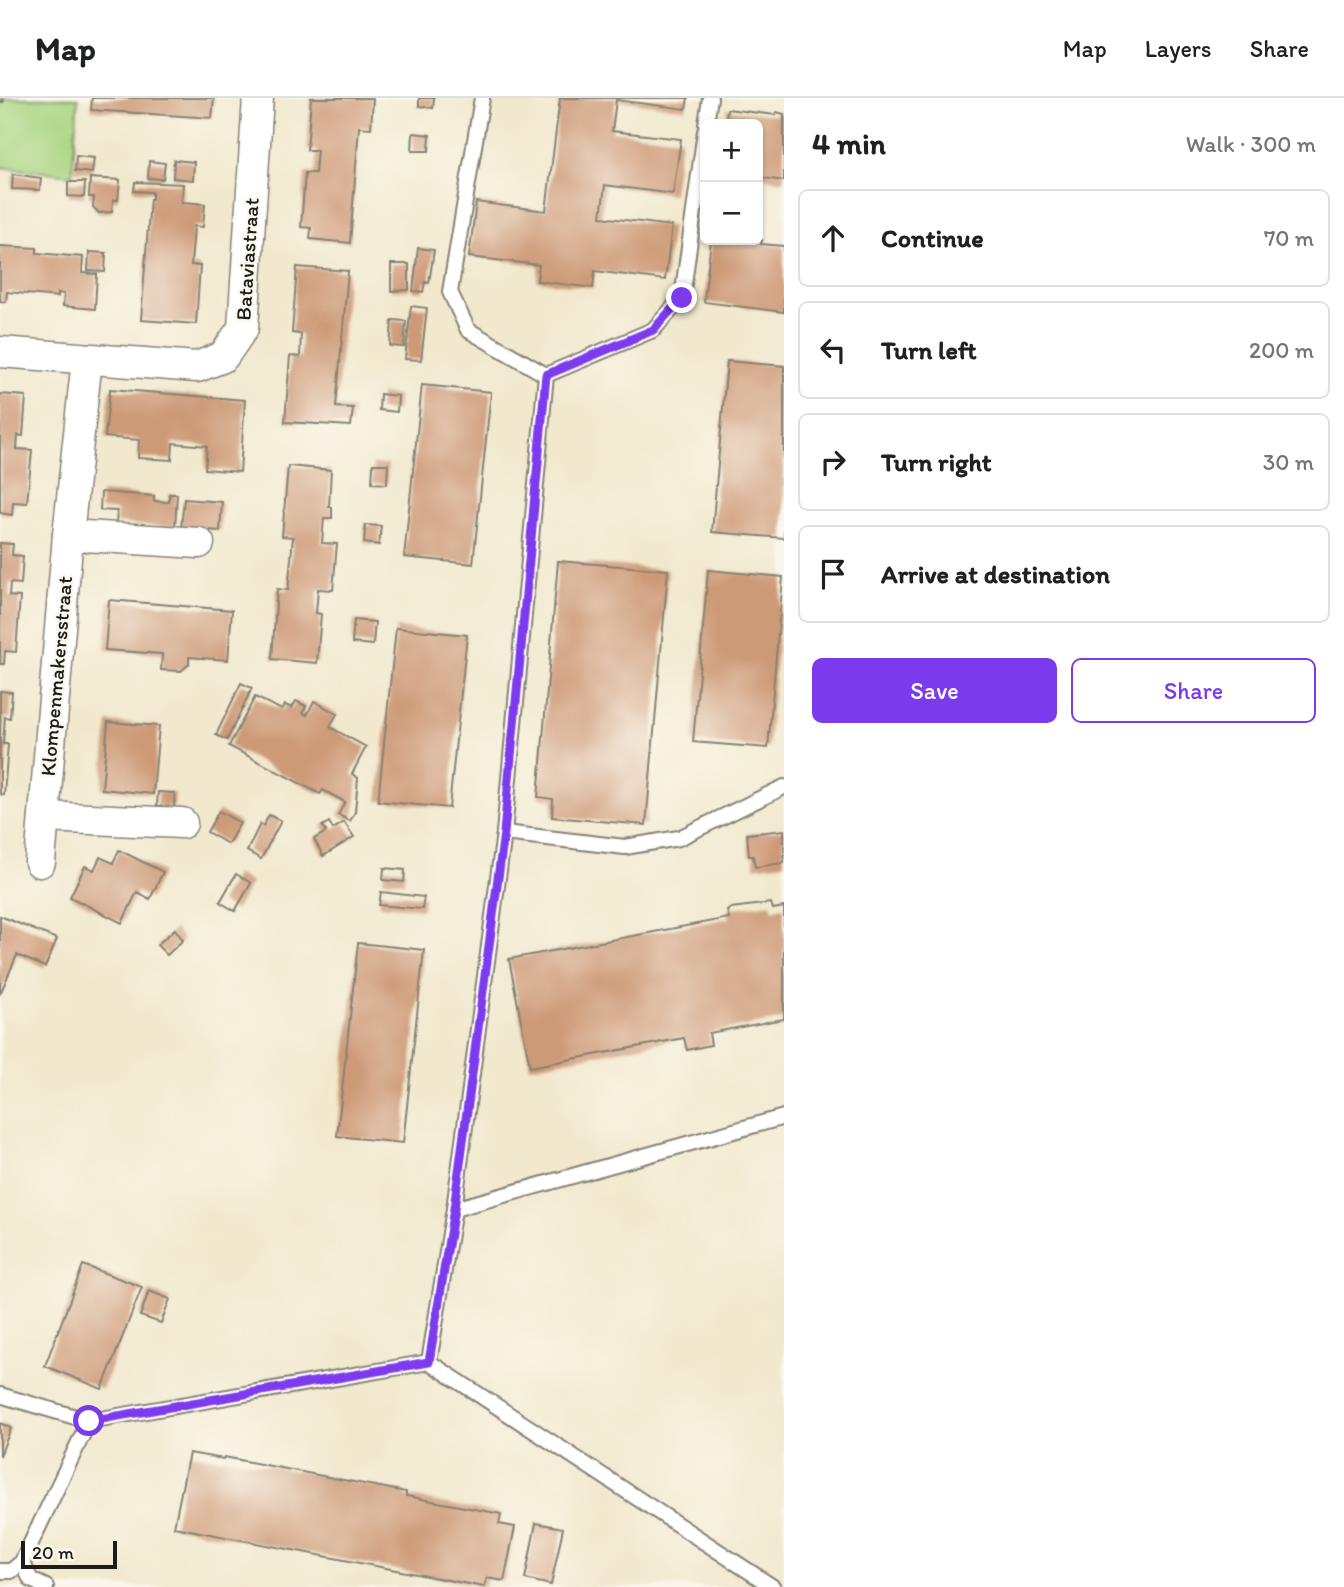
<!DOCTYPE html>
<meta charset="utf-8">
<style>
:root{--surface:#fff;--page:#f6f6f6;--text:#202124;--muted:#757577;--line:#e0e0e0;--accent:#7c3aed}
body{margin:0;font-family:Itim,sans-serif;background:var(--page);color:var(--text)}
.controls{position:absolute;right:21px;top:21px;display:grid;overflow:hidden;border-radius:10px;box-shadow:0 2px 5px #0004}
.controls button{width:63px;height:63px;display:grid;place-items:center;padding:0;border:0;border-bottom:2px solid var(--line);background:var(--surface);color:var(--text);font:35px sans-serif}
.scale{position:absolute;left:21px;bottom:18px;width:96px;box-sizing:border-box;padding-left:7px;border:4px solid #1c1c1c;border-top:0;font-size:19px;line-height:24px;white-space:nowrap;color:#1c1c1c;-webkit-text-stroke:5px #fbf7ec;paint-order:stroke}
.stop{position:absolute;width:21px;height:21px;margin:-16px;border:5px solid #7c3aed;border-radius:50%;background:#fff}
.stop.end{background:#7c3aed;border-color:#fff;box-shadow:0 2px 7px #0008}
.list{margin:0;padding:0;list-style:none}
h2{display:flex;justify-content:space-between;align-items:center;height:91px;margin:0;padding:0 28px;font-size:30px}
h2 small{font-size:23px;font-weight:400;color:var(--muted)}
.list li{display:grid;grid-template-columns:46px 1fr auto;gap:21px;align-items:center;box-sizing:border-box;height:98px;margin:0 14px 14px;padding:0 14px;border:2px solid var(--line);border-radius:10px}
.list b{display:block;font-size:26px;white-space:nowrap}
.list em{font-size:23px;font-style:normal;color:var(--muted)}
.actions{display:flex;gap:14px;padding:21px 28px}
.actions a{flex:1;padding:16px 0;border:2px solid var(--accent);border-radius:10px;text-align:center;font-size:24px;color:var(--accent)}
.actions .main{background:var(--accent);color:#fff}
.icon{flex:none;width:38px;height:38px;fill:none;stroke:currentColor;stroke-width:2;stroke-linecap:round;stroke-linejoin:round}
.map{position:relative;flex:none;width:784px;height:1489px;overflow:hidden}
header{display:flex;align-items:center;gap:42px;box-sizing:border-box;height:98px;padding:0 35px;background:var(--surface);border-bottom:2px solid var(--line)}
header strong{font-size:33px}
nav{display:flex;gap:38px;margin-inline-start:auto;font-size:24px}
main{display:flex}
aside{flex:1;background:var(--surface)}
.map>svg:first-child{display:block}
</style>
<header>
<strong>Map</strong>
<nav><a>Map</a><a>Layers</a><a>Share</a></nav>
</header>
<main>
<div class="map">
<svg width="784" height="1489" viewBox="0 0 784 1489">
<rect width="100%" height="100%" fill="#fbf7ec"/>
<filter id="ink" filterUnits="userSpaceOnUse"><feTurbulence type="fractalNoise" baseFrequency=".0143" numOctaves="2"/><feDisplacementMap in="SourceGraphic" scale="14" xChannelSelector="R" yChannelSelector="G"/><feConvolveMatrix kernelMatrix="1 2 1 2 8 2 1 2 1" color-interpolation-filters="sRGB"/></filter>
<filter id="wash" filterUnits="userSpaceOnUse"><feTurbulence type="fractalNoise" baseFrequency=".00686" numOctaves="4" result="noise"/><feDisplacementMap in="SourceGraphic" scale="28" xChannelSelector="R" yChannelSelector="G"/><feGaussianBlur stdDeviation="1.57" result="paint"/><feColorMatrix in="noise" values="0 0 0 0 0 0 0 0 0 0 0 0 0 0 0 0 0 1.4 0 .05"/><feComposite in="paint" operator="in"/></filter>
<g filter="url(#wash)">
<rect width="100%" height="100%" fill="#f1e8cd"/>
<path fill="#a9d581" stroke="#62784e" stroke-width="2" d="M 0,0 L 78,0 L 72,77 L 0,69 Z"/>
<g id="blocks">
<g fill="#cd9a77">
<path d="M 92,0 L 214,0 L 212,20 L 91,12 Z"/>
<path d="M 311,0 L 373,0 L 371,30 L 359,29 L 350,145 L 310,141 L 311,130 L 301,129 L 305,75 L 315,75 L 317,52 L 307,52 Z"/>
<path d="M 419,0 L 434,0 L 433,10 L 419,8 Z"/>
<path d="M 560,0 L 688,0 L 686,11 L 616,2 L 612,33 L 681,41 L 673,96 L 605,87 L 601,119 L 672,128 L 665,182 L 595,173 L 593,190 L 537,183 L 539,167 L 469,159 L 476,104 L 546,113 Z"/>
<path d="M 727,11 L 775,17 L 776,14 L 784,16 L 784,83 L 758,79 L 758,26 L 726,26 Z"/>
<path d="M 413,35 L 430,37 L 429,53 L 412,53 Z"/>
<path d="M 76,58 L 94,60 L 92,75 L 75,73 Z"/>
<path d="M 174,62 L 194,64 L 193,82 L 173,80 Z"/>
<path d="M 149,63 L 165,65 L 163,81 L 148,80 Z"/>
<path d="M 13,76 L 41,80 L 40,92 L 12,91 Z"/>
<path d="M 90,80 L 120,82 L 118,102 L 113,102 L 112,114 L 99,115 L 93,109 L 94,99 L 89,99 Z"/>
<path d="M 68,84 L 85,84 L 84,99 L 68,98 Z"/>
<path d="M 135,84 L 183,86 L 182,104 L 205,106 L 203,129 L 194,128 L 191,167 L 200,168 L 196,226 L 141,222 L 150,101 L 152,101 L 152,94 L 134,93 Z"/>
<path d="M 711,142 L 758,141 L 762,142 L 761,146 L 784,148 L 784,214 L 704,204 Z"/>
<path d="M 0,148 L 37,150 L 37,155 L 83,159 L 82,175 L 97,176 L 95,211 L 63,208 L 64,196 L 58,195 L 58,199 L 7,194 L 6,204 L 0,203 Z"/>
<path d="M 418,150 L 434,152 L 429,185 L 425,184 L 423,194 L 413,193 Z"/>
<path d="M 89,154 L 106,155 L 105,174 L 88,173 Z"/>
<path d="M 391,166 L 409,166 L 409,192 L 391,193 Z"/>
<path d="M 297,169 L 348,173 L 336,309 L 353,310 L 351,328 L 285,324 L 290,258 L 300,259 L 301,236 L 292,235 Z"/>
<path d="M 411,208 L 427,210 L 421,262 L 405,261 Z"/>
<path d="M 392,222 L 406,223 L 404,249 L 390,248 Z"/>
<path d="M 727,263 L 784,268 L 784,440 L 712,434 Z"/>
<path d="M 422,287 L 491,294 L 473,466 L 404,459 Z"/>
<path d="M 110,291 L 245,302 L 240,374 L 205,371 L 207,348 L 173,345 L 172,362 L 138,360 L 139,342 L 105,339 Z"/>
<path d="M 0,296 L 26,298 L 23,338 L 18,337 L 17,351 L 32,352 L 27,405 L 13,404 L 12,417 L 0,415 Z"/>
<path d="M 380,296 L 398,298 L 397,314 L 379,312 Z"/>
<path d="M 373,366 L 388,366 L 387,386 L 372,385 Z"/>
<path d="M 288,368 L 331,372 L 329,409 L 332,409 L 332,420 L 324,420 L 322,445 L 337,446 L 333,492 L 318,491 L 316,515 L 321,516 L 317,565 L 272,561 L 277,491 L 288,492 L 293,439 L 282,438 Z"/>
<path d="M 101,394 L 154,398 L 154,403 L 169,404 L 169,396 L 177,396 L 175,430 L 116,425 L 117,413 L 100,412 Z"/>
<path d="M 184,401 L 222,404 L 220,433 L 181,430 Z"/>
<path d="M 365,427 L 381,428 L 379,447 L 364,445 Z"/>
<path d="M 0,445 L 13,446 L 12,457 L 23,458 L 21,486 L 10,485 L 9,498 L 20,499 L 16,554 L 5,553 L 4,566 L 0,566 Z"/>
<path d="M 558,463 L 668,472 L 646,727 L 552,719 L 553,701 L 538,699 Z"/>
<path d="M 708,472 L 783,479 L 768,650 L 693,644 Z"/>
<path d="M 109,502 L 232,512 L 228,562 L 189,559 L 189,566 L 181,573 L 161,572 L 162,556 L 105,552 Z"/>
<path d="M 354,522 L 375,524 L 373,547 L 352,545 Z"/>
<path d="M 396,530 L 467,537 L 449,710 L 378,703 Z"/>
<path d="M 241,585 L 252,590 L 227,642 L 216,637 Z"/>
<path d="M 0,593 L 12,594 L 10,620 L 5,619 L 4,631 L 3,646 L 8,646 L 4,697 L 0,696 Z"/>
<path d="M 255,599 L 282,612 L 285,607 L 292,610 L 296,603 L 306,608 L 303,615 L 307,617 L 314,603 L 337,616 L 330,629 L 366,649 L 352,676 L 358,680 L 355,714 L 350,723 L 338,717 L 345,704 L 323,692 L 320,696 L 229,648 Z"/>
<path d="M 108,624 L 159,628 L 153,696 L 102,691 Z"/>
<path d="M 158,694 L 175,695 L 174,709 L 157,708 Z"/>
<path d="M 219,713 L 240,725 L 228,746 L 207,734 Z"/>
<path d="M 269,717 L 281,723 L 261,761 L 247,753 L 260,726 L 263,728 Z"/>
<path d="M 329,724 L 333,731 L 344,724 L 354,739 L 323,758 L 314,741 L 326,734 L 322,728 Z"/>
<path d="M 784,732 L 784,765 L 755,769 L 753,758 L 749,758 L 747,736 Z"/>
<path d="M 119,752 L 163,774 L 150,801 L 137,794 L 122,825 L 70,799 L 85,768 L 94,772 L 100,759 L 113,765 Z"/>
<path d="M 384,770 L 405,772 L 404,784 L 383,782 Z"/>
<path d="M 236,776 L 251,785 L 235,813 L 220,804 Z"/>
<path d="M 381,794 L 424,799 L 422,811 L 379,807 Z"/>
<path d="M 771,805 L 773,811 L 784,809 L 784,921 L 709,935 L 711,947 L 687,952 L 684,940 L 530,969 L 509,861 L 729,820 L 727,813 L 731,810 Z"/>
<path d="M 0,818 L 57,841 L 45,869 L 17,857 L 0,896 Z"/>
<path d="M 175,831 L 183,842 L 167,857 L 157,847 Z"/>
<path d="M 358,845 L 424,852 L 403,1045 L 337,1038 Z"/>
<path d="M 83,1167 L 142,1189 L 102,1291 L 45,1268 Z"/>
<path d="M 149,1193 L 170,1201 L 161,1225 L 140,1218 Z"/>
<path d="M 0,1325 L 11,1330 L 0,1358 Z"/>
<path d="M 189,1355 L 223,1361 L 224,1359 L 406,1394 L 406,1398 L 501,1416 L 499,1426 L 515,1429 L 504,1483 L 487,1480 L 484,1489 L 174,1429 Z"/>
<path d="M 536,1425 L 563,1430 L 551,1487 L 525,1481 Z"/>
</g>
</g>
</g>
<g filter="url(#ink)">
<use href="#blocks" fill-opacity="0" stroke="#868274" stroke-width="2"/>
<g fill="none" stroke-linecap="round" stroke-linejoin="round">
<defs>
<g id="lane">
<path d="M 482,0 L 450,194 L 468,232 L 546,277"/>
<path d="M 706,26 L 710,0"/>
<path d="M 504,735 L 625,749 L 679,740 L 784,689"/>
<path d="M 454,1111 L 784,1019"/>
<path d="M 429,1264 L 773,1489"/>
<path d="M 0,1297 L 89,1323 L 429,1264 L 454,1111 L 504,735 L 546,277 L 653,232 L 682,200 L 705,33"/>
<path d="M 22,1464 L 31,1482 L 46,1489"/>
<path d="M 0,1473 L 11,1473 L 22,1464 L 89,1323"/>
</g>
<g id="street">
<path d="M 0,254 L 197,269 L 223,259 L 243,230 L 258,0"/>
<path d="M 68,437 L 199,445"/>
<path d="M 44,719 L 182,725"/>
<path d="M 40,764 L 68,437 L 87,261"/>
</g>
</defs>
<use href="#lane" stroke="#868274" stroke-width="18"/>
<use href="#street" stroke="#868274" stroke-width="33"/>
<path stroke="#868274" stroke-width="4.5" stroke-dasharray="5 5" stroke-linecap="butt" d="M 0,4 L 9,0"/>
<use href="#lane" stroke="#fff" stroke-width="14"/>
<use href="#street" stroke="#fff" stroke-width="30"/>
</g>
</g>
<g fill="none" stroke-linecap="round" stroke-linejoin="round" filter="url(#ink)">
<path stroke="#7c3aed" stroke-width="9" d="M 89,1323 L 429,1264 L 454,1111 L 504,735 L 546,277 L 653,232 L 682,200"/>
</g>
<g text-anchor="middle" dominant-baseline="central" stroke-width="5" stroke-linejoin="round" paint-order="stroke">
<g font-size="21" fill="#1c1c1c" stroke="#fbf7ec">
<text transform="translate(247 161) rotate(-86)">Bataviastraat</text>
<text transform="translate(56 578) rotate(-85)">Klompenmakersstraat</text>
</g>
</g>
</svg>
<div class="controls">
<button>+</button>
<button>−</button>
</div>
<div class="scale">20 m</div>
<div class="stop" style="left:89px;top:1323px"></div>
<div class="stop end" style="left:682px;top:200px"></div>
</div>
<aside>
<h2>4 min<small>Walk · 300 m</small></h2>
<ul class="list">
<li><svg class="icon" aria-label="ahead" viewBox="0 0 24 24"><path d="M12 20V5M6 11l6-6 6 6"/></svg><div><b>Continue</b></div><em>70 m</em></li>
<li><svg class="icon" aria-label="left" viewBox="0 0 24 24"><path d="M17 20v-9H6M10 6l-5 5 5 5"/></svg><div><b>Turn left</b></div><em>200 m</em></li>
<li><svg class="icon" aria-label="right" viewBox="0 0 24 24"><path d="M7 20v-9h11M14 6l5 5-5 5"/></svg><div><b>Turn right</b></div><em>30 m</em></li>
<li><svg class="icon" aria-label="arrive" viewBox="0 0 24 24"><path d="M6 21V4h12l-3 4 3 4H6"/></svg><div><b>Arrive at destination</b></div></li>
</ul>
<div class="actions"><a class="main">Save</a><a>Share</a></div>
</aside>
</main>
